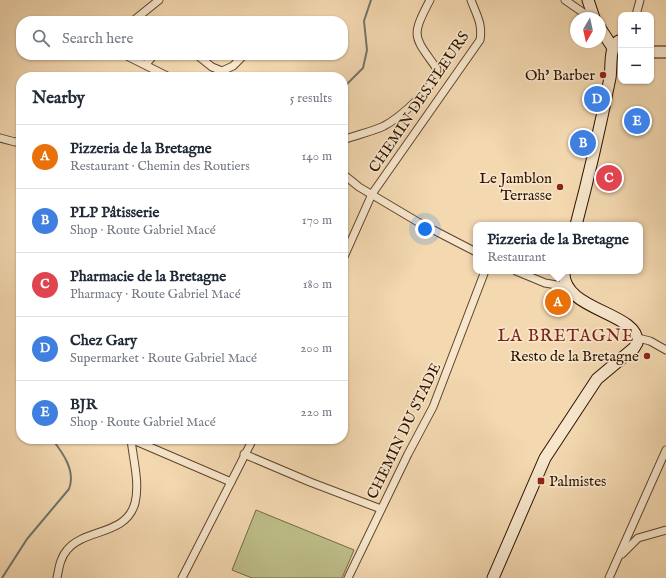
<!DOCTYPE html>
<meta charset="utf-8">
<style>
:root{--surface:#fff;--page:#f2f2f3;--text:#1f2937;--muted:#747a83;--line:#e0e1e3;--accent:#8f2418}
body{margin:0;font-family:"IM FELL English",serif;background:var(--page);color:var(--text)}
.controls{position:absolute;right:12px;top:12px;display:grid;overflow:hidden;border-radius:8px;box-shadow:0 1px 3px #0004}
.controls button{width:36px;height:36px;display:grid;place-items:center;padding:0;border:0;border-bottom:1px solid var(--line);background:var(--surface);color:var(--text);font:20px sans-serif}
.compass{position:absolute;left:570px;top:12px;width:36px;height:36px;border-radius:50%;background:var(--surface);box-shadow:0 1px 3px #0004;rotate:189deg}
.you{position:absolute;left:425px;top:229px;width:14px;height:14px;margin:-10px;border:3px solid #fff;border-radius:50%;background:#1a73e8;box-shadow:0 0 0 6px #1a73e833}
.badge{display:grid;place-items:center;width:26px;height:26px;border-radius:50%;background:var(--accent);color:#fff;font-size:13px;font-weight:700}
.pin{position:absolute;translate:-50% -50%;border:2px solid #fff;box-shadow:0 1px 4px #0006}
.popup{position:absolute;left:473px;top:222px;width:170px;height:52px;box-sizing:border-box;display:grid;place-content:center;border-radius:8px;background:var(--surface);filter:drop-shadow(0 1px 3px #0005);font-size:13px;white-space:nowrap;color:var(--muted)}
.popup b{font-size:15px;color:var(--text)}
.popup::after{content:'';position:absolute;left:50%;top:100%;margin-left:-8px;border:8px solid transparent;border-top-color:var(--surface)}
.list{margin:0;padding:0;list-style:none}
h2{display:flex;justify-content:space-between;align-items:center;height:52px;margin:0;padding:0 16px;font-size:17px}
h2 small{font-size:13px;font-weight:400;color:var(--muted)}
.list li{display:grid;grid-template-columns:26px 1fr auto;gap:12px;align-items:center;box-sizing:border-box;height:64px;padding:0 16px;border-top:1px solid var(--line)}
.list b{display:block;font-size:15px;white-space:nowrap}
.list p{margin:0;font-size:13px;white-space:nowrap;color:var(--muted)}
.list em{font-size:13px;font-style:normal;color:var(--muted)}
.icon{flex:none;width:22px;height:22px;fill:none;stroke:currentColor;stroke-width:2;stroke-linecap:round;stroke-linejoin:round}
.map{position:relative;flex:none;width:666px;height:578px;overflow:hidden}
.search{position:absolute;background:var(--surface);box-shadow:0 1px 3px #0004;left:16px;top:16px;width:332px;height:44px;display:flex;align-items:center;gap:10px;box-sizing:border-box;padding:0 14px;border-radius:16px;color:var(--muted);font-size:15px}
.panel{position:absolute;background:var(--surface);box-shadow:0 1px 3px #0004;left:16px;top:72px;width:332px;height:372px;border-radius:16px}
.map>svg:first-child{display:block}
</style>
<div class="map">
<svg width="666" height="578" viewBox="0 0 666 578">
<rect width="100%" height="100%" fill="#f3d8b0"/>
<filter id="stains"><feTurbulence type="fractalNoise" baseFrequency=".005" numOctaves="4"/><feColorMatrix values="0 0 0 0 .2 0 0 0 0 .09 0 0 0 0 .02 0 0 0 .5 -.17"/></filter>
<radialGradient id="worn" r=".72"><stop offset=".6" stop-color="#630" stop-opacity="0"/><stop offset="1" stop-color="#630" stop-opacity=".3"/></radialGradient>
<path fill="#bebe89" stroke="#756844" d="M 256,510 L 354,550 L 342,578 L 252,578 L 232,570 Z"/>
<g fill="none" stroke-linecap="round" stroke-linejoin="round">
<g stroke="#70766b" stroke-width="2">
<path d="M 343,88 L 363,68 L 367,50 L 364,21 L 371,0"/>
<path d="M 21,377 L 21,391"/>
<path d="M 2,578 L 27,539 L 69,489 C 76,471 63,453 52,439"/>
</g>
<defs>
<g id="street">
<path d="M 565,0 L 591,18"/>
<path d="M 636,15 L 640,0"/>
<path d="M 133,21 L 159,0"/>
<path d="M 125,55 L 169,77"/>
<path d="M 197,55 L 212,67 L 222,71 L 233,66 L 244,55"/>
<path d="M 146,64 L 154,55"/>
<path d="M 0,138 L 15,142 L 21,141"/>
<path d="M 343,140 C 356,135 371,132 384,126 C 399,118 437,86 437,69 C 414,36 410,38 430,0"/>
<path d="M 343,174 L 359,187 L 418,222 L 476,252"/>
<path d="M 343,259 L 372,194 L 480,40 C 483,24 476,14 471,0"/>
<path d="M 516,271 L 545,283 L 568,287"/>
<path d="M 638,338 L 650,341 L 666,350"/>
<path d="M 244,454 L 310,482 L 381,509"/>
<path d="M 622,554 L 638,538 L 666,530"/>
<path d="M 57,578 C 59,568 60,558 67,550 C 85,528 126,536 135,503 C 140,483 133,459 131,439 L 231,482"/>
<path d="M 182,578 L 253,439"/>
<path d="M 348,578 L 408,454 L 433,407 L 485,271"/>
<path d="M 609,578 L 666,450"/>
</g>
<g id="secondary">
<path d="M 588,0 L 594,18"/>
<path d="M 600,28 L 613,48"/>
<path d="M 651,52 L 666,52"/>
<path d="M 576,225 C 589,176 600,128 610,78 C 612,67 608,44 621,40"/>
<path d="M 493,578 L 545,458 L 597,379 L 634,348 L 637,343 C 640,312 561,311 564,271"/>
</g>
</defs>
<use href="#street" stroke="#5e442c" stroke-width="9"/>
<use href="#secondary" stroke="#2c1200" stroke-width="13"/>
<use href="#street" stroke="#f7e6cc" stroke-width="7"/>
<use href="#secondary" stroke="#f7e6cc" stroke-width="11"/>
</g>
<g fill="#8f2418" stroke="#f7e6cc" stroke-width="1.5">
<circle cx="603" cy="75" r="4"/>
<circle cx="560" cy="187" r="4"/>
<circle cx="647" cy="356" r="4"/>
<rect x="537" y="477" width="8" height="8" rx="2"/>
</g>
<g text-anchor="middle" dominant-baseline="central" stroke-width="3.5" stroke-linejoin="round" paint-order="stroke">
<g font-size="15" fill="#2c1200" stroke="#f7e6cc" text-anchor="end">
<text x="595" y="75">Oh' Barber</text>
<text x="552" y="178">Le Jamblon<tspan x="552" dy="17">Terrasse</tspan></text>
<text x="639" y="356">Resto de la Bretagne</text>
<text x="549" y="481" text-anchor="start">Palmistes</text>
</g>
<g font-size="15" fill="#2c1200" stroke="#f7e6cc">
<text transform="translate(419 102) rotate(-56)">CHEMIN DES FLEURS</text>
<text transform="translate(404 431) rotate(-64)">CHEMIN DU STADE</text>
</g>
<g font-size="17" letter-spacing="1" fill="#7a1f14" stroke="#f7e6cc">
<text x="566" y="336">LA BRETAGNE</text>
</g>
</g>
<rect width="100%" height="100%" filter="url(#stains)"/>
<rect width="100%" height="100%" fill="url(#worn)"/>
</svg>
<div class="controls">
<button>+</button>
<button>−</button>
</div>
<svg class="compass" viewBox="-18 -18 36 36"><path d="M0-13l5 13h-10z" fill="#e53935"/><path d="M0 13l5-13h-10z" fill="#747a83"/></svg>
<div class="you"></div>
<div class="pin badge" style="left:558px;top:302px;background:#e8710a">A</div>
<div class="popup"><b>Pizzeria de la Bretagne</b>Restaurant</div>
<div class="pin badge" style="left:583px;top:143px;background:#3f7fe0">B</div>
<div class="pin badge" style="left:609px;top:178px;background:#e0444e">C</div>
<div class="pin badge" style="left:597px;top:99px;background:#3f7fe0">D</div>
<div class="pin badge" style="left:637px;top:121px;background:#3f7fe0">E</div>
<div class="search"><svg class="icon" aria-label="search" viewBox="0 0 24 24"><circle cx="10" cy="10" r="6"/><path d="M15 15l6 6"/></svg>Search here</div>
<section class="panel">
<h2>Nearby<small>5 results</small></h2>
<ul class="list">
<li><span class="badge" style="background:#e8710a">A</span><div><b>Pizzeria de la Bretagne</b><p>Restaurant · Chemin des Routiers</p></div><em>140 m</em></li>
<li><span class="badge" style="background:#3f7fe0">B</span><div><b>PLP Pâtisserie</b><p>Shop · Route Gabriel Macé</p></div><em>170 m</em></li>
<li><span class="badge" style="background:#e0444e">C</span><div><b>Pharmacie de la Bretagne</b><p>Pharmacy · Route Gabriel Macé</p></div><em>180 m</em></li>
<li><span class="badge" style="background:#3f7fe0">D</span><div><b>Chez Gary</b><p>Supermarket · Route Gabriel Macé</p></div><em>200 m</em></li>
<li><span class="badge" style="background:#3f7fe0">E</span><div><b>BJR</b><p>Shop · Route Gabriel Macé</p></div><em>220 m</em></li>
</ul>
</section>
</div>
